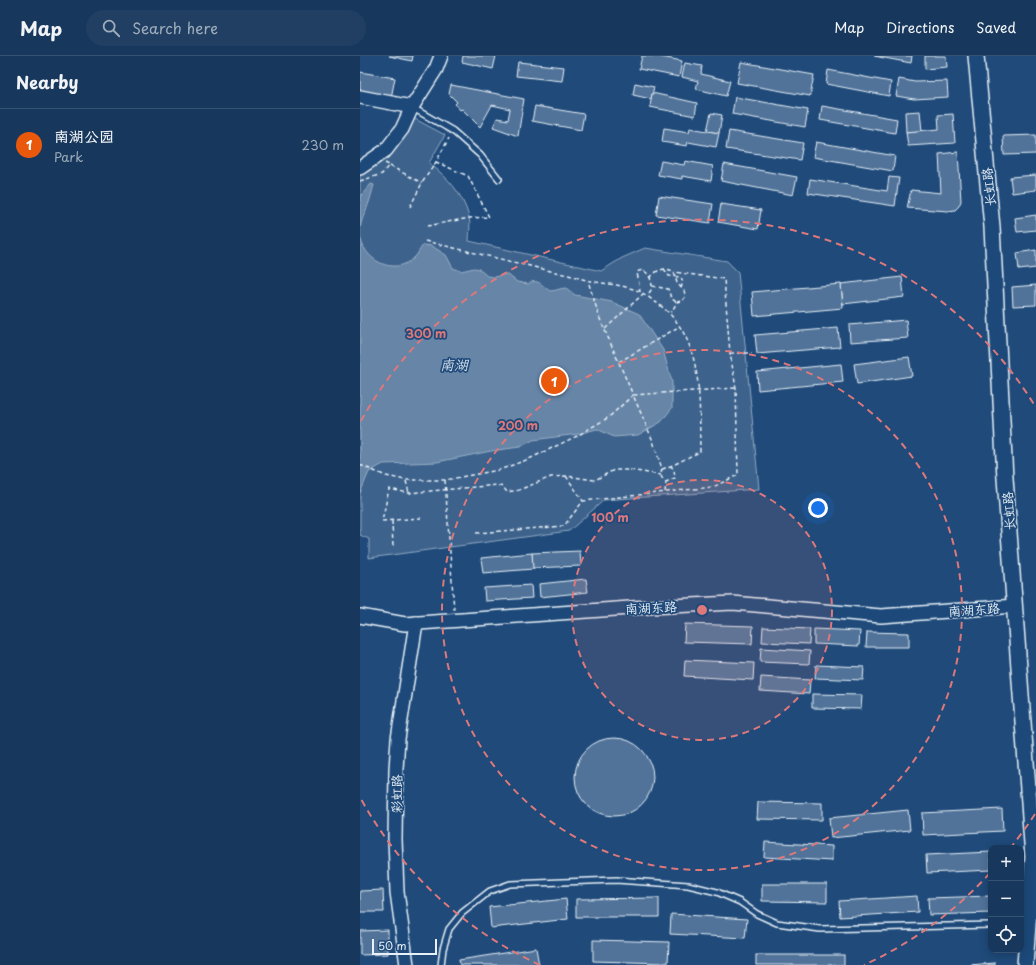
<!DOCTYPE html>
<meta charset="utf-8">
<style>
:root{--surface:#17385c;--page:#203f62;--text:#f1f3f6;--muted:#9eacbb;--line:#365272;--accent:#ea580c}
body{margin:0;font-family:"Playpen Sans","LXGW WenKai TC",sans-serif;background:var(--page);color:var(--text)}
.controls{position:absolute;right:12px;bottom:12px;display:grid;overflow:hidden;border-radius:8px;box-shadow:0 2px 10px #0003}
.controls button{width:36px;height:36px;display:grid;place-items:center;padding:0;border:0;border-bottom:1px solid var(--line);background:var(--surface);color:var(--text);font:20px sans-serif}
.scale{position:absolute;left:12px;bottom:10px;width:65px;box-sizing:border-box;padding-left:4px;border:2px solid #e8f1f8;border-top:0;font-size:11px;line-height:14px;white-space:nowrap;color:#e8f1f8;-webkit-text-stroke:3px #1f4a7a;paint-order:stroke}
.you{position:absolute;left:458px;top:452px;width:14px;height:14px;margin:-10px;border:3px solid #fff;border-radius:50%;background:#1a73e8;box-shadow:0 0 0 6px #1a73e833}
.badge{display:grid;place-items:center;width:26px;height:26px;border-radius:50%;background:var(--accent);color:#fff;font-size:13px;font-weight:700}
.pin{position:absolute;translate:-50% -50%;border:2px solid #fff;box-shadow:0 1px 4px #0006}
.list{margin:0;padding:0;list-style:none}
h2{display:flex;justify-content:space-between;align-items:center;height:52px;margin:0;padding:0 16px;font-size:17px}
h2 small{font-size:13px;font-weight:400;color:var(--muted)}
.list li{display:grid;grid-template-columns:26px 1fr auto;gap:12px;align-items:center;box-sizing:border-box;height:72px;padding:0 16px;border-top:1px solid var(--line)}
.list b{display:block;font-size:15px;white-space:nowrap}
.list p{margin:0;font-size:13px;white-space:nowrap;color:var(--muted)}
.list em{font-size:13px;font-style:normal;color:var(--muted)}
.icon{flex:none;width:22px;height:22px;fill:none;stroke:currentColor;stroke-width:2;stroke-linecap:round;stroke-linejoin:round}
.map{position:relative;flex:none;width:676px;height:909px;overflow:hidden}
header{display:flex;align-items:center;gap:24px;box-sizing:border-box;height:56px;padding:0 20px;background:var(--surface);border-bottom:1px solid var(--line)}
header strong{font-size:19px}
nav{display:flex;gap:22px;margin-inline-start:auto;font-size:14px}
.search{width:280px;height:36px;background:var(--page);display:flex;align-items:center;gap:10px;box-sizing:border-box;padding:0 14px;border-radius:22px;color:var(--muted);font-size:15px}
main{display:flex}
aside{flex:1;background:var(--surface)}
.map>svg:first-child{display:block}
</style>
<header>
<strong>Map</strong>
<div class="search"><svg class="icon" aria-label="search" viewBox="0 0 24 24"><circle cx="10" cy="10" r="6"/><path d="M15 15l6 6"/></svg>Search here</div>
<nav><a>Map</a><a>Directions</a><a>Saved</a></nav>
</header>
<main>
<aside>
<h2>Nearby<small></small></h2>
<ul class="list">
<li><span class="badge">1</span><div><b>南湖公园</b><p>Park</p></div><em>230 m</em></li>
</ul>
</aside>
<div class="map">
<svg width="676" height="909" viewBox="0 0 676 909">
<rect width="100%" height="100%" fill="#1f4a7a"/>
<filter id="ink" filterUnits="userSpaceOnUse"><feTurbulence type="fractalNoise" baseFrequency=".025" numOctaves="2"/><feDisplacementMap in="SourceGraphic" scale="8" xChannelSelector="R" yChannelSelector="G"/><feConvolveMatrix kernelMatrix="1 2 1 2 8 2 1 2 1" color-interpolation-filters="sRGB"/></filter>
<g filter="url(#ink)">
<path fill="#3c628c" stroke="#92aac2" d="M 53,62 L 85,79 L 69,107 C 88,122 102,136 109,161 C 111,168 109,178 109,185 L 241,215 L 262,202 L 285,192 L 367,205 L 378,216 L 399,433 L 244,444 L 209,475 L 9,502 L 9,483 L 0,479 L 0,116 Z"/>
<path fill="#6685a7" stroke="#9ab0c7" d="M 11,128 L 14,129 C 12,136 10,144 7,152 C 3,161 0,167 0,178 C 2,204 34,221 54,202 C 58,198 60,193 63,189 L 72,190 L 86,199 L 93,212 L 101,215 L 114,212 L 119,213 L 127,220 L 134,221 L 147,218 L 157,226 L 168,228 C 177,221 182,230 190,235 C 196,235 200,232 206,232 L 215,239 L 252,246 L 279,258 L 303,294 L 312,326 L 312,352 L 301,366 L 278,379 L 254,381 L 237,373 L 218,378 L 173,384 L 160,391 L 131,395 L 77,406 L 23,408 L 9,416 L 0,437 L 0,141 Z"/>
<g fill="#517399" stroke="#e8f1f8">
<path d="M 29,0 L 53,0 L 52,5 Z"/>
<path d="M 103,0 L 136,0 L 133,13 L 102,6 Z"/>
<path d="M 282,0 L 296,0 L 322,5 L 319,21 L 279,13 Z"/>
<path d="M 514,0 L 552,0 L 551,7 Z"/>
<path d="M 565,0 L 586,0 L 587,11 L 565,13 Z"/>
<path d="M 158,6 L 204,11 L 202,25 L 156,20 Z"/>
<path d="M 381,6 L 454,19 L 450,40 L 377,27 Z"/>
<path d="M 325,7 L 342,10 L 341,18 L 370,25 L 366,40 L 336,33 L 338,25 L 322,21 Z"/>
<path d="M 468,14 L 531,26 L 529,40 L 466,28 Z"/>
<path d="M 0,16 L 35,22 L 31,42 L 0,37 Z"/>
<path d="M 539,23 L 555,26 L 587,25 L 588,41 L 554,43 L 536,40 Z"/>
<path d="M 275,27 L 294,31 L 291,43 L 273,39 Z"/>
<path d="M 91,29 L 164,43 L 158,80 L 133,71 L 137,62 L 148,64 L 150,53 L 132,49 L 120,71 L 102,53 L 100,54 L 95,48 L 97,46 L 89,38 Z"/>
<path d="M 292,37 L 337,47 L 335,60 L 290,51 Z"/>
<path d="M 375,41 L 448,54 L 445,71 L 372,58 Z"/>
<path d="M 175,50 L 224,58 L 221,74 L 172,65 Z"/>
<path d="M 462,50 L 537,63 L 535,77 L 460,64 Z"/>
<path d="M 560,55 L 562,75 L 546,76 L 545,56 Z"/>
<path d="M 351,57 L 362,59 L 359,77 L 347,75 Z"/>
<path d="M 593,58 L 595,87 L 548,90 L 546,76 L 579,73 L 578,59 Z"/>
<path d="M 304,72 L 329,76 L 330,72 L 359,77 L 356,91 L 328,86 L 327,90 L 302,86 Z"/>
<path d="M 369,75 L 443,87 L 440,104 L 366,93 Z"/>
<path d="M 676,79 L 676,98 L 644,99 L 643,80 Z"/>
<path d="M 456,86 L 535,100 L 533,115 L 453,101 Z"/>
<path d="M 598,96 L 601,145 L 599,150 L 595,154 L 588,155 L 547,152 L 551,134 L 581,137 L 579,98 Z"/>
<path d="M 301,105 L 324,109 L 325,105 L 353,110 L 351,125 L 322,120 L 322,123 L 298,119 Z"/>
<path d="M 364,108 L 437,121 L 433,139 L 361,125 Z"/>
<path d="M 676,119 L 676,134 L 652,137 L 650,121 Z"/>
<path d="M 529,121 L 539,122 L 535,150 L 448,137 L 450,123 L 527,135 Z"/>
<path d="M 299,140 L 353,148 L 350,167 L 296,159 Z"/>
<path d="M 361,148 L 401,154 L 398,173 L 358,166 Z"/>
<path d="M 676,159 L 676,174 L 657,176 L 655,162 Z"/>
<path d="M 676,194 L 676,212 L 659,214 L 657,197 Z"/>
<path d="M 542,221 L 544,241 L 483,248 L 481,228 Z"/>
<path d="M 481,228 L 483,252 L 394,260 L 392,236 Z"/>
<path d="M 676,229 L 676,249 L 653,250 L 652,231 Z"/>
<path d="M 546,264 L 548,282 L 490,286 L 489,269 Z"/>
<path d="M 478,272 L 480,291 L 397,298 L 395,279 Z"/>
<path d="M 549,301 L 552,320 L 497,328 L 494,308 Z"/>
<path d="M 481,308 L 483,326 L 398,334 L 397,316 Z"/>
<path d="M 220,495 L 221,510 L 172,512 L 172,497 Z"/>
<path d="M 172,497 L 173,513 L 123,517 L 121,502 Z"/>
<path d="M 226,523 L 228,536 L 180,541 L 179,528 Z"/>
<path d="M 171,529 L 172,542 L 125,545 L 124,532 Z"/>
<path d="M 325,568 L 393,570 L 392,588 L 324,586 Z"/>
<path d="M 403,571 L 450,573 L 449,588 L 402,586 Z"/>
<path d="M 454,573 L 500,575 L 499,590 L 454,588 Z"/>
<path d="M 507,576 L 549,577 L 549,591 L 506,591 Z"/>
<path d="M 401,592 L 450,595 L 449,608 L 400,606 Z"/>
<path d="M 325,604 L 394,607 L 393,624 L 324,620 Z"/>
<path d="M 456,609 L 504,611 L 503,624 L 455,622 Z"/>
<path d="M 401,621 L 450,624 L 449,638 L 400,635 Z"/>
<path d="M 452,638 L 502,639 L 501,653 L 452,652 Z"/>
<circle cx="254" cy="721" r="39"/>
<path d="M 398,746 L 462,747 L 462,764 L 397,763 Z"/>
<path d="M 642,753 L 643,775 L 563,779 L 562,757 Z"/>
<path d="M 548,754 L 550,774 L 471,782 L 469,762 Z"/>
<path d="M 405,786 L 472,790 L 472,805 L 404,801 Z"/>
<path d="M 631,796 L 631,814 L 567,817 L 566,799 Z"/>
<path d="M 402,828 L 467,828 L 467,846 L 402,845 Z"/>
<path d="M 23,834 L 24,856 L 0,856 L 0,835 Z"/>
<path d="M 557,840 L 558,856 L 480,861 L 479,845 Z"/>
<path d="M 631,840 L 631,857 L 569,859 L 568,842 Z"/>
<path d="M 299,842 L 299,861 L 216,861 L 216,843 Z"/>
<path d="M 206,843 L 208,863 L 131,872 L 129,851 Z"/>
<path d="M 311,858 L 387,863 L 385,882 L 310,878 Z"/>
<path d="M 28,874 L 28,898 L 0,899 L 0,875 Z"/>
<path d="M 233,884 L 309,886 L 308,907 L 233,905 Z"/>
<path d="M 176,892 L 179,909 L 100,909 L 99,904 Z"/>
<rect x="396" y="899" width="88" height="10"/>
<path d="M 635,907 L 635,909 L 610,909 Z"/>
</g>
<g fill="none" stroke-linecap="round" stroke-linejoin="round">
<defs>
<g id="service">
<path d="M 53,52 L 93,75 L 120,99 L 139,123"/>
<path d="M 81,909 L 83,893 L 89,873 L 102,857 L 130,835 L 150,828 L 256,824 L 328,829 L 357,836 L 380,846 L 397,858 L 417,867 L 460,873 L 631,869"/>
</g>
<g id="tertiary">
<path d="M 0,41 L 52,51"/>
<path d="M 0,112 L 26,94 L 42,73 L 52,51 L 76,13 L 81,0"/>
<path d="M 0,560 L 45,568 L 270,552 L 373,547 L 521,560 L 655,550"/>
<path d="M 47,909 L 37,836 L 35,783 L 36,713 L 38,683 L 56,567"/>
</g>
<path id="secondary" d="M 616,0 L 632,171 L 645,422 L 673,801 L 665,909"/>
</defs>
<use href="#service" stroke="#e8f1f8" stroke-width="8"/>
<use href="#tertiary" stroke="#e8f1f8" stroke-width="16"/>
<use href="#secondary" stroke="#e8f1f8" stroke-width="18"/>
<g stroke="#e8f1f8" stroke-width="1.5" stroke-dasharray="4 3" stroke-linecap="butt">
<path d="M 30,110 L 62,127"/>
<path d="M 0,125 L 22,118 L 29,109 L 25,107"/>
<path d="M 50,151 L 62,127 L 76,106 L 89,82"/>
<path d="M 67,170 L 109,162 L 129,161 L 108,120 L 76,106"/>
<path d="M 65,185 L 216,221 C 235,228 255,227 273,233 C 282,235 289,242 297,247 C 345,281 339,344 340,396 C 327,401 316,409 302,413 L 293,385 L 273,339 L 376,332"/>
<path d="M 304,213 L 309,220 C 318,221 326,219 321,232"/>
<path d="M 290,222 C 296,214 305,210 314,216 L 317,227 L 324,235 L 326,240 L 322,245 L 317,246 L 311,257"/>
<path d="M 292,230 L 308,233 L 311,242 L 316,246"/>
<path d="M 280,236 L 277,216 C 286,210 292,223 292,231 C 292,234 289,237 287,239"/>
<path d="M 245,273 L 283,238"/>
<path d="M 370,297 L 392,297"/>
<path d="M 259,306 L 320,270"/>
<path d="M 0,409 L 26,420 L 46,424 L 85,424 L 139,414 L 169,403 L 217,380 L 249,361 L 273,339 L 240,263 L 228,225"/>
<path d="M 302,413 C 300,419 301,423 306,426 L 315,422 L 314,414 L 311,410"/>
<path d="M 206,420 L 223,445"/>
<path d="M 85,424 L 94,554"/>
<path d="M 46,425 L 49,437"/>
<path d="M 305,436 L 306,426"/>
<path d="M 61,462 L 22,465 L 29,433 L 49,437 L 137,429 L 143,431 L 147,436 L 159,434 L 191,421 L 206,420 L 235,424 L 254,414 L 270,414 L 301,419"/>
<path d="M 32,465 L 33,493"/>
<path d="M 116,477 L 204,470 L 223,445 L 353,431 L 378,419 L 376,332 L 370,297 L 364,223 L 314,216"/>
</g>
<use href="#service" stroke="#1f4a7a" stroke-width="5"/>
<use href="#tertiary" stroke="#1f4a7a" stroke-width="13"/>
<use href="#secondary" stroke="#1f4a7a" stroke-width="15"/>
</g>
</g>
<circle cx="342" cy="554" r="130" fill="#dd787b" fill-opacity=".12"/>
<g fill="none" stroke="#dd787b" stroke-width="2" stroke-dasharray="7 5">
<circle cx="342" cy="554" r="130"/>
<circle cx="342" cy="554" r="260"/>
<path d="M675 758A390 390 0 0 1 651 791M630 817A390 390 0 0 1 504 909M180 909A390 390 0 0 1 1 743M1 365A390 390 0 0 1 675 350"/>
</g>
<g text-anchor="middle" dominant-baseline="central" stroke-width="3.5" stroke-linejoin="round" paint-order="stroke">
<g font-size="13" fill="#e8f1f8" stroke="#1f4a7a">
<text transform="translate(628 131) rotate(-96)">长虹路</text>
<text transform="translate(648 455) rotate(-94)">长虹路</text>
<text transform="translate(291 551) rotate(-3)">南湖东路</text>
<text transform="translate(614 553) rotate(-4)">南湖东路</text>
<text transform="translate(36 738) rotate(-89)">彩虹路</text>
</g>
<g font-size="14" font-style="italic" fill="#d4e1ec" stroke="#1f4a7a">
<text x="94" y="308">南湖</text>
</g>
</g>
<circle cx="342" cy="554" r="6" fill="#dd787b" stroke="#1f4a7a" stroke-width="2"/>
<g font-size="12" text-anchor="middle" font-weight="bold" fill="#dd787b" stroke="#1f4a7a" stroke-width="3.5" stroke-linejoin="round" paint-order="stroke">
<text x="66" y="282">300 m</text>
<text x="158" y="374">200 m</text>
<text x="250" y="466">100 m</text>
</g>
</svg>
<div class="controls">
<button>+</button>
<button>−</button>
<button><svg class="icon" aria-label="locate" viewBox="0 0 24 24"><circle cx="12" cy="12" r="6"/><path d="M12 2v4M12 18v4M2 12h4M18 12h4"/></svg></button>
</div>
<div class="scale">50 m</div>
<div class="you"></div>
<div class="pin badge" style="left:194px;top:325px">1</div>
</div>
</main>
